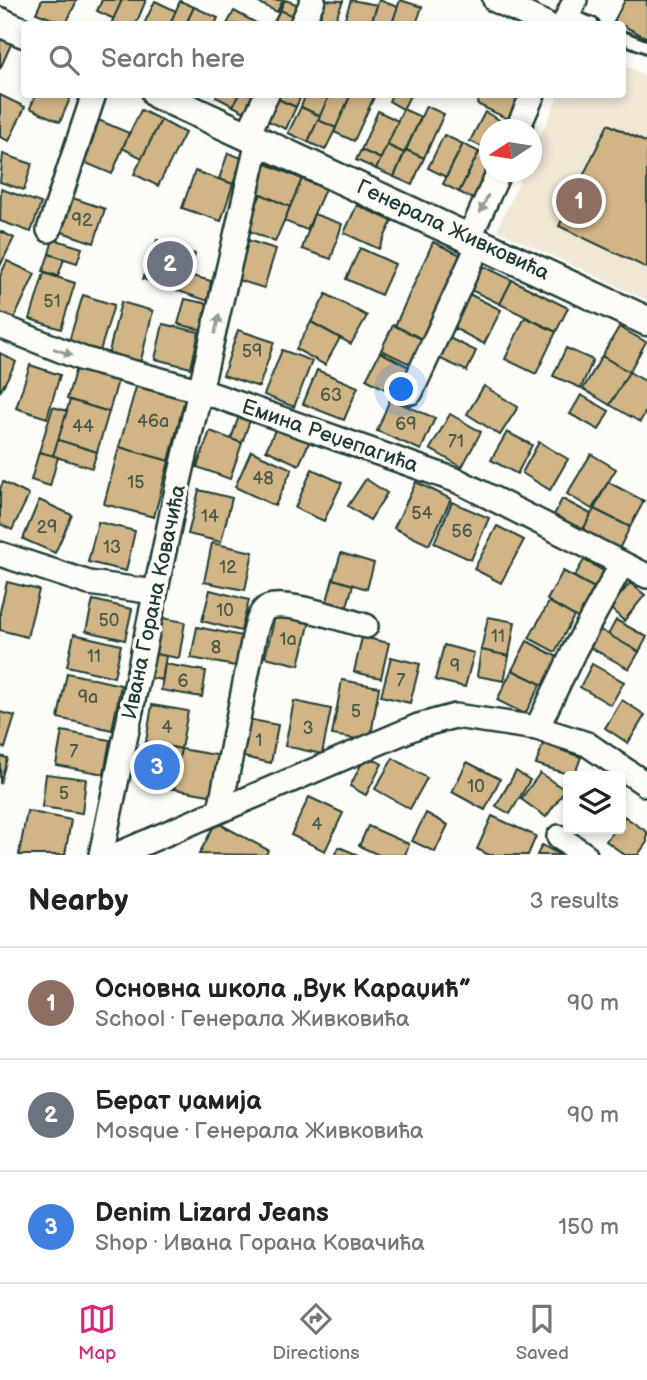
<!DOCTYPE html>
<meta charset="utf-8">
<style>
:root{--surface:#fff;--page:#f2f2f2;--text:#222;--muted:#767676;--line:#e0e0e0;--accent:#db2777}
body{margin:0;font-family:"Balsamiq Sans",sans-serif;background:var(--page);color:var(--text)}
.controls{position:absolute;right:21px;bottom:21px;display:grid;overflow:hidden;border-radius:7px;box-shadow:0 4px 10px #0003}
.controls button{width:63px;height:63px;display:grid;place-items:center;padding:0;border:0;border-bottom:2px solid var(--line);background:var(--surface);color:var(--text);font:35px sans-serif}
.compass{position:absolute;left:479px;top:119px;width:63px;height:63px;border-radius:50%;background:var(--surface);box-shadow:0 4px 10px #0003;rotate:258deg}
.you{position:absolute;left:402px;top:390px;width:24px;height:24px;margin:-18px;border:5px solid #fff;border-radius:50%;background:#1a73e8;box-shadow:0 0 0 10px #1a73e833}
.badge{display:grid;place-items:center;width:46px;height:46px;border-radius:50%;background:var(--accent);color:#fff;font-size:23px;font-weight:700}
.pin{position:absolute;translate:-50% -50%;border:4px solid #fff;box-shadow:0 2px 7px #0006}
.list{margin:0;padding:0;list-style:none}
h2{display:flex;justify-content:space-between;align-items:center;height:91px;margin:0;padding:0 28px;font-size:30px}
h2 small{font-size:23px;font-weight:400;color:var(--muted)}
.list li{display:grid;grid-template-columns:46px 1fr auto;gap:21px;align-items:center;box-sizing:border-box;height:112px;padding:0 28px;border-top:2px solid var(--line)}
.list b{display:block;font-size:26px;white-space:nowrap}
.list p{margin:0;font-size:23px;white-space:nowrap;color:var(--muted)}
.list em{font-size:23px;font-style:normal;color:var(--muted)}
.icon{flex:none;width:38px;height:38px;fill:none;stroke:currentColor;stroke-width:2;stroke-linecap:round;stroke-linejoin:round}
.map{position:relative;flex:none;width:647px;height:855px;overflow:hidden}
.search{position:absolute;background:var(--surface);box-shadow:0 4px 10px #0003;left:21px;right:21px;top:21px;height:77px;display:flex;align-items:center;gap:18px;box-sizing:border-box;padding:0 24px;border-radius:7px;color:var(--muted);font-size:26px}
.sheet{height:427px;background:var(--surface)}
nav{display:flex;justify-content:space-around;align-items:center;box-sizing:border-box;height:98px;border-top:2px solid var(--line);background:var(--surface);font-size:19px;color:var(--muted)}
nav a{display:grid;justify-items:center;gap:4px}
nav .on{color:var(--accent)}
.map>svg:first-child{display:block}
</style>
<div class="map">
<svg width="647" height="855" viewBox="0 0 647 855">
<rect width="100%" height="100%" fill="#fdfcf7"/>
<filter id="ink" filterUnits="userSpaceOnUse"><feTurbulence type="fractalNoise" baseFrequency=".0143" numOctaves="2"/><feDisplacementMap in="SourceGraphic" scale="14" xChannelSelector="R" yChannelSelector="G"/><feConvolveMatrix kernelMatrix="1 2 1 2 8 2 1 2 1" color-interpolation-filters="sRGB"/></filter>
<g filter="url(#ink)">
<path fill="#f0e7d5" d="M 623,65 L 647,76 L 647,300 L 497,230 L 524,172 L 532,172 L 532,154 L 559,95 L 622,94 Z"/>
<g fill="#d2b587" stroke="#1f3d34" stroke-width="2">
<path d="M 42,0 L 77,0 L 66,24 L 36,13 Z"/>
<path d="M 122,0 L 114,19 L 97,11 L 102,0 Z"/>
<path d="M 122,0 L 146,0 L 136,24 L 111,24 Z"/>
<path d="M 253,0 L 283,0 L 277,12 Z"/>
<path d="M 285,0 L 308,8 L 302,20 L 280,10 Z"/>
<path d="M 319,0 L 343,1 L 334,23 L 313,13 Z"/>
<path d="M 351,0 L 377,5 L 371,24 L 343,24 Z"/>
<path d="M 379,0 L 398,7 L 392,24 L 371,24 Z"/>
<path d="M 400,0 L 422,7 L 416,24 L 392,24 Z"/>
<path d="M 625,0 L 647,0 L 647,38 L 614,21 Z"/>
<path d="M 155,1 L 176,11 L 170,24 L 144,24 Z"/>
<path d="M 180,1 L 194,7 L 186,24 L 170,24 Z"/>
<path d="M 194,7 L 218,18 L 215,24 L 186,24 Z"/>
<path d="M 280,10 L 302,20 L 300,24 L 273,24 Z"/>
<path d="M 234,11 L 258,24 L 227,24 Z"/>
<path d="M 313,13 L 334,23 L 333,24 L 308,24 Z"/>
<path d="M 0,37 L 12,42 L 0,69 Z"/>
<path d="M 36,94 L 72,94 L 60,122 L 30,108 Z"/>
<path d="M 217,94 L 239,94 L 233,106 L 216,97 Z"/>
<path d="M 239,94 L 252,94 L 262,100 L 254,117 L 233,106 Z"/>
<path d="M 277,94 L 298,94 L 301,96 L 296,107 L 275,98 Z"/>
<path d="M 306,94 L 330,94 L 320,116 L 301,107 Z"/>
<path d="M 330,94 L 351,94 L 336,128 L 318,120 Z"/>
<path d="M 351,94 L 374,97 L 354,141 L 334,132 Z"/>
<path d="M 392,94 L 411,94 L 403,109 L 389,101 Z"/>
<path d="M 482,94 L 522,94 L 510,120 L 477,104 Z"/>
<path d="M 0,95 L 25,107 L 9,141 L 0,137 Z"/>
<path d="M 275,98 L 296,107 L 286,129 L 266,120 Z"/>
<path d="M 426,106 L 444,114 L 424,158 L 406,150 Z"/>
<path d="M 301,107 L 320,116 L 308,142 L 288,133 Z"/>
<path d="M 403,109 L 421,117 L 404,153 L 387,145 Z"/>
<path d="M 141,110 L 161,120 L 142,158 L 122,148 Z"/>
<path d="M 378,111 L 398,121 L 381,159 L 361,150 Z"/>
<path d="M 485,112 L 510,126 L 508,130 L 490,130 L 490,151 L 470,141 Z"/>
<path d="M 96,119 L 129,133 L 112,174 L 79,160 Z"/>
<path d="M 161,120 L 185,133 L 158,186 L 134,174 Z"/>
<path d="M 318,120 L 336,128 L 325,150 L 308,142 Z"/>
<path d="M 608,124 L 647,143 L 647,268 L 559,226 Z"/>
<path d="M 444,135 L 463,144 L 446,177 L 428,168 Z"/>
<path d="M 463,144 L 479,152 L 459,192 L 443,184 Z"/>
<path d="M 387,145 L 404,153 L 394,177 L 376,169 Z"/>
<path d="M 361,150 L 381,159 L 376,169 L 356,160 Z"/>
<path d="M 406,150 L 424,158 L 412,185 L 394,177 Z"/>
<path d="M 479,152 L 490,157 L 490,172 L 477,201 L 459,192 Z"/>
<path d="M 228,153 L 242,158 L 233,184 L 219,179 Z"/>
<path d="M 3,154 L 32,164 L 24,190 L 0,182 Z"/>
<path d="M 262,162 L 302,179 L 290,207 L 251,190 Z"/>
<path d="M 195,171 L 233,184 L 221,221 L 182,208 Z"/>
<path d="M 302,179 L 325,189 L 307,230 L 284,221 Z"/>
<path d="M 1,189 L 41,203 L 31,232 L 0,221 Z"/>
<path d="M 261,194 L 290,207 L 275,242 L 245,229 Z"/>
<path d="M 70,197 L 105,209 L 94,243 L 59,231 Z"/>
<path d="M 357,205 L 392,221 L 379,249 L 344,233 Z"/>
<path d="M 314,214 L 342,224 L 331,259 L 302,249 Z"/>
<path d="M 0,231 L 14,238 L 0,266 Z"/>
<path d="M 53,239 L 82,248 L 77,263 L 49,254 Z"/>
<path d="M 157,240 L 195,254 L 189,275 L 211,281 L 208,301 L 143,279 Z"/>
<path d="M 247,240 L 276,249 L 264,288 L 235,279 Z"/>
<path d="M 433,242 L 463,256 L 424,340 L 395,326 Z"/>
<path d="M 360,248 L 395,264 L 381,295 L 346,279 Z"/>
<path d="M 49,254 L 64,259 L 58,276 L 43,271 Z"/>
<path d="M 7,261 L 35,274 L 14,319 L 0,313 L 0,276 Z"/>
<path d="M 483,266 L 512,280 L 500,304 L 471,290 Z"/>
<path d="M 44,273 L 75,283 L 61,329 L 30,319 Z"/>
<path d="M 512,280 L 568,308 L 556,332 L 500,304 Z"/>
<path d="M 326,294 L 367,316 L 351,344 L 311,322 Z"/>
<path d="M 469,294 L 501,310 L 484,344 L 452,327 Z"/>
<path d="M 83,295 L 114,305 L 100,351 L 69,341 Z"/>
<path d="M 185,299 L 209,304 L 202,330 L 178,324 Z"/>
<path d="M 121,302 L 153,311 L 139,368 L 107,360 Z"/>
<path d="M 525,317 L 556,332 L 536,374 L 505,359 Z"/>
<path d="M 311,322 L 340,338 L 325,365 L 296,349 Z"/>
<path d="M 163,324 L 199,332 L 191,368 L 155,359 Z"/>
<path d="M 393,325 L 424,340 L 412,365 L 381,350 Z"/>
<path d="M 619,327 L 646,342 L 629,372 L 602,356 Z"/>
<path d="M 238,330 L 274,342 L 259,387 L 223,375 Z"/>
<path d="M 445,336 L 476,351 L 467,371 L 436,357 Z"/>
<path d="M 566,348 L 593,360 L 581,388 L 553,376 Z"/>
<path d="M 282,350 L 312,361 L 294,407 L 264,395 Z"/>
<path d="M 380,352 L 411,368 L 398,396 L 366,379 Z"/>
<path d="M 0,353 L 16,362 L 0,392 Z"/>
<path d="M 602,356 L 629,372 L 610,405 L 583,389 Z"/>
<path d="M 77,364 L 119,377 L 109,412 L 67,399 Z"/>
<path d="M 30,365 L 60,375 L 47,418 L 16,408 Z"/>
<path d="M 317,370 L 358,387 L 344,420 L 303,404 Z"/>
<path d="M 629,372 L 647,382 L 647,409 L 640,422 L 610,405 Z"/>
<path d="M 138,380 L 186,394 L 169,461 L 119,447 Z"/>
<path d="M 484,386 L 518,407 L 500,435 L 467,414 Z"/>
<path d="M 581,395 L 609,411 L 599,430 L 570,414 Z"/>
<path d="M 390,399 L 435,418 L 421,450 L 377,431 Z"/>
<path d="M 70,400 L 109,412 L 97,452 L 58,440 Z"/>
<path d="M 53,407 L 67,411 L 53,456 L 39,452 Z"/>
<path d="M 450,414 L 481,432 L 462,467 L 430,449 Z"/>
<path d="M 239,416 L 250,420 L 242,443 L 231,439 Z"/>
<path d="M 279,421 L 312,436 L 299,465 L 266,450 Z"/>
<path d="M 210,431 L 242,443 L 230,479 L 197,467 Z"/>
<path d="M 507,432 L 532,445 L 517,474 L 491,460 Z"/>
<path d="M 58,440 L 97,452 L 92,468 L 53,456 Z"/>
<path d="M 539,442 L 568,459 L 550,490 L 522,473 Z"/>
<path d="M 119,447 L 169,461 L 154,517 L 104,504 Z"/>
<path d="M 251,451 L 292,469 L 275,506 L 235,487 Z"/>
<path d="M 39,452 L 58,457 L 50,486 L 31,480 Z"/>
<path d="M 591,454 L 616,469 L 592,509 L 567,494 Z"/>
<path d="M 312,469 L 342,483 L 324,521 L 295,508 Z"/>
<path d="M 366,479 L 387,493 L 370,520 L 348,506 Z"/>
<path d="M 3,482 L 29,495 L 12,530 L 0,524 L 0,489 Z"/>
<path d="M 416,482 L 451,499 L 429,545 L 394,528 Z"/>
<path d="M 608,482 L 644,501 L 630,527 L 594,509 Z"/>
<path d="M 199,490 L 232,498 L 221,542 L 188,534 Z"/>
<path d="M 562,499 L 591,514 L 582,532 L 553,517 Z"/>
<path d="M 39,500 L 72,515 L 55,553 L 23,539 Z"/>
<path d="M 452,502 L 489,518 L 471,560 L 434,543 Z"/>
<path d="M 594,509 L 630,527 L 618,551 L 582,532 Z"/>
<path d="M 98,522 L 135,531 L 126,571 L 88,562 Z"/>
<path d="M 497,526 L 524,540 L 501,583 L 474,569 Z"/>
<path d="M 212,543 L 253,552 L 245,590 L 204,582 Z"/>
<path d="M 341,553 L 374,563 L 367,589 L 333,579 Z"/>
<path d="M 584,560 L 607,573 L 598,590 L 574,577 Z"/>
<path d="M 563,571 L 598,590 L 581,620 L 547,600 Z"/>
<path d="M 333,579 L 353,585 L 345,613 L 325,608 Z"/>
<path d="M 7,582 L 39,590 L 27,637 L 0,630 L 0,611 Z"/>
<path d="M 630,583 L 645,595 L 624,621 L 610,608 Z"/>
<path d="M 210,590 L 249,600 L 241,631 L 202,621 Z"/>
<path d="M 93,600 L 132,609 L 125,640 L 86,631 Z"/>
<path d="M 549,602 L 574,616 L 555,652 L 529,638 Z"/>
<path d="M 276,613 L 310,621 L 299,665 L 265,657 Z"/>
<path d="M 488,617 L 515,622 L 509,656 L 481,650 Z"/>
<path d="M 162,618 L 185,622 L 179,658 L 155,654 Z"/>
<path d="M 616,620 L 647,637 L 639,652 L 608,635 Z"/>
<path d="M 197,627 L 242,636 L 236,666 L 191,658 Z"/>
<path d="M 597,628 L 639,652 L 629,669 L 588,646 Z"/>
<path d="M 74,634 L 121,645 L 114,677 L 67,666 Z"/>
<path d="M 362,637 L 389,643 L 381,678 L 354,672 Z"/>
<path d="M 527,641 L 565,661 L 551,689 L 512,670 Z"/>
<path d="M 444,645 L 474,653 L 465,687 L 435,680 Z"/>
<path d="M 481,650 L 509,656 L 504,681 L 477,676 Z"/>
<path d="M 155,654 L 166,656 L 162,680 L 151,678 Z"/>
<path d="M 391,657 L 420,664 L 410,703 L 381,696 Z"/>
<path d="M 165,664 L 206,671 L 202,697 L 161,690 Z"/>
<path d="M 592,664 L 624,682 L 611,705 L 580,687 Z"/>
<path d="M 512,670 L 541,684 L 525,714 L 497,700 Z"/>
<path d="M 67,673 L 121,685 L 112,730 L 58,718 Z"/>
<path d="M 342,680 L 379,687 L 370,741 L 332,735 Z"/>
<path d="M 622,700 L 645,715 L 628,743 L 605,728 Z"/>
<path d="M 294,701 L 331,709 L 322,754 L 285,746 Z"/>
<path d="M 152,705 L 188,711 L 181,749 L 146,742 Z"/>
<path d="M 0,712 L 15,716 L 5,748 L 0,747 Z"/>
<path d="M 247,719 L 278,725 L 271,763 L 239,756 Z"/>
<path d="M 62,731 L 110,740 L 104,774 L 56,765 Z"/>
<path d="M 146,742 L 181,749 L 174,789 L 138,782 Z"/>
<path d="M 543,744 L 581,757 L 574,776 L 536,764 Z"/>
<path d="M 181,749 L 222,756 L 215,796 L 174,789 Z"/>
<path d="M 366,755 L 382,764 L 366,795 L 350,786 Z"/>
<path d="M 0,756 L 7,758 L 0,784 Z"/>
<path d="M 393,758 L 427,778 L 410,809 L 375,789 Z"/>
<path d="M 467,762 L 500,779 L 485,810 L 452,792 Z"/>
<path d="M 516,771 L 530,780 L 510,814 L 496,806 Z"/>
<path d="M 540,773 L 565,790 L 546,817 L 521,799 Z"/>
<path d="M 46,774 L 86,779 L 82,813 L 42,807 Z"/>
<path d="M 309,797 L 343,813 L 325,851 L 291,835 Z"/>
<path d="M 27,811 L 71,820 L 65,855 L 19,855 Z"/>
<path d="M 426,813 L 448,825 L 435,852 L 412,841 Z"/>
<path d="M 492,816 L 536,836 L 528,855 L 489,855 L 477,849 Z"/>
<path d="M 624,816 L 647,832 L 647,842 L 638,855 L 625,855 L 606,841 L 615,829 L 621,829 Z"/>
<path d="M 216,822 L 268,850 L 266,855 L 199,854 Z"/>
<path d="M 368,826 L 409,844 L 405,855 L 379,855 L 359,846 Z"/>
<path d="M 542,845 L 561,855 L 537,855 Z"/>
<path d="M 339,847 L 358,855 L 335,855 Z"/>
</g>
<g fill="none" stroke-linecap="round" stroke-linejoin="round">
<defs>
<g id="service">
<path d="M 569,15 L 593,24"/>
<path d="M 622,37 L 647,47"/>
</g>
<g id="minor">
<path d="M 495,0 L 546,24"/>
<path d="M 302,24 L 313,0"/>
<path d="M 564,24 L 575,0"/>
<path d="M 517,130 L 533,94"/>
<path d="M 247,136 L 267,94"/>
<path d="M 49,230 L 94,94"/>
<path d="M 470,236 L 499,172"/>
<path d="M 0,326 L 83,359 L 202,391 L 458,481 L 647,576"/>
<path d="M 411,392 L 480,242"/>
<path d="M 0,554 L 89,583 L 155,592"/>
<path d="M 537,728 L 575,649 L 622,564"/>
<path d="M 220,810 L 254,637 C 256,628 258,617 264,610 C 277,596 347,621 366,626"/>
<path d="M 559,837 L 585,855"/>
<path d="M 101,855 L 174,503 L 258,141"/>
<path d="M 116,855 L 418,726 L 455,716 L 537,728 L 587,744 L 647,785"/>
</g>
<g id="tertiary">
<path d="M 0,22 L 24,33"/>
<path d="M 157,94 L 647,321"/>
</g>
</defs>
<use href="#service" stroke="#1f3d34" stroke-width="16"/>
<use href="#minor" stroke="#1f3d34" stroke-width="28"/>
<use href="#tertiary" stroke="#1f3d34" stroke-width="33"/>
<use href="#service" stroke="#fdfcf7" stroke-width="10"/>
<use href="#minor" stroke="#fdfcf7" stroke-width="23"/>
<use href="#tertiary" stroke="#fdfcf7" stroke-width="28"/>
</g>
<defs><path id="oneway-solid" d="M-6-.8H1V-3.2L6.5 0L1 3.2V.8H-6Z" transform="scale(1.75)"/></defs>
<g fill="#8e9c96">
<use href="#oneway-solid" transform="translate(484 204) rotate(114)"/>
<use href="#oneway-solid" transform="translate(217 324) rotate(-77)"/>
<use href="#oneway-solid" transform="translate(63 352) rotate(20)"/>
</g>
</g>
<g text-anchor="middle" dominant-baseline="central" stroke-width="7" stroke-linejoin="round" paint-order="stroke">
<g font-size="18" fill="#4c5b49">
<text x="82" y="220">92</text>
<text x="52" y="301">51</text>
<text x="252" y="351">59</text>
<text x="331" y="395">63</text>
<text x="153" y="421">46a</text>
<text x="406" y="424">69</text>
<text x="83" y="426">44</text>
<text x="456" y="441">71</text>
<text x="263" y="478">48</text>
<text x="136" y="482">15</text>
<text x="422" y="513">54</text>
<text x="210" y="516">14</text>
<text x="47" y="527">29</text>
<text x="462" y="531">56</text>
<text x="112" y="547">13</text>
<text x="228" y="567">12</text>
<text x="225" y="610">10</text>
<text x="109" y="620">50</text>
<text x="498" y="636">11</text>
<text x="288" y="639">1a</text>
<text x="216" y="647">8</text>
<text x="94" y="656">11</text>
<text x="455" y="666">9</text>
<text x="401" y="680">7</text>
<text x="183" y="681">6</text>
<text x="88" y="697">9a</text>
<text x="356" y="711">5</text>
<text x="167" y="727">4</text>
<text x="308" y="728">3</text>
<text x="259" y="740">1</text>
<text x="74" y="751">7</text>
<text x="476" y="786">10</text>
<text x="64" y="793">5</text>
<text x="317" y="824">4</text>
</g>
<g font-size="21" fill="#1f3d34" stroke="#fdfcf7">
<text transform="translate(453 230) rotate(25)">Генерала Живковића</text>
<text transform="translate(330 436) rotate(19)">Емина Реџепагића</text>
<text transform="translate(154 602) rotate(-78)">Ивана Горана Ковачића</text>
</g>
</g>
</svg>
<div class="controls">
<button><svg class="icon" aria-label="layers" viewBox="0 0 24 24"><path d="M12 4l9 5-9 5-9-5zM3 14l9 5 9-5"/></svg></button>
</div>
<svg class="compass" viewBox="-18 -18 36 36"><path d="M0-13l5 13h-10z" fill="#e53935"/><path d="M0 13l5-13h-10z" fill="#767676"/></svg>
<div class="you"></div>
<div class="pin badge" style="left:579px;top:201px;background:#8d6e63">1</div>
<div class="pin badge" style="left:170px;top:264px;background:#6b7280">2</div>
<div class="pin badge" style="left:157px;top:767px;background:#3f7fe0">3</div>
<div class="search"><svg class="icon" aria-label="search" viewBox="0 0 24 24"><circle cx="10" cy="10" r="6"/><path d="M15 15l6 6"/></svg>Search here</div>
</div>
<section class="sheet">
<h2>Nearby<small>3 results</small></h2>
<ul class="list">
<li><span class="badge" style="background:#8d6e63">1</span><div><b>Основна школа „Вук Караџић”</b><p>School · Генерала Живковића</p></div><em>90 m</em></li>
<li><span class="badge" style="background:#6b7280">2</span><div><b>Берат џамија</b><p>Mosque · Генерала Живковића</p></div><em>90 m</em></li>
<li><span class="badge" style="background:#3f7fe0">3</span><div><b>Denim Lizard Jeans</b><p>Shop · Ивана Горана Ковачића</p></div><em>150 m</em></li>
</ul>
</section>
<nav>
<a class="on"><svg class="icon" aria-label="map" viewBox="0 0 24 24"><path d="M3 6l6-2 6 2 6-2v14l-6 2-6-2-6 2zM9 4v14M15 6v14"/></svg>Map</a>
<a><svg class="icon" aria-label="directions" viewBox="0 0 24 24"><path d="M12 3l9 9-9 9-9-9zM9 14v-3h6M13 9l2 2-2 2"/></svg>Directions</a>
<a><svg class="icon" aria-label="saved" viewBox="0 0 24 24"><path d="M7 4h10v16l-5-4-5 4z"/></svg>Saved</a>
</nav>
